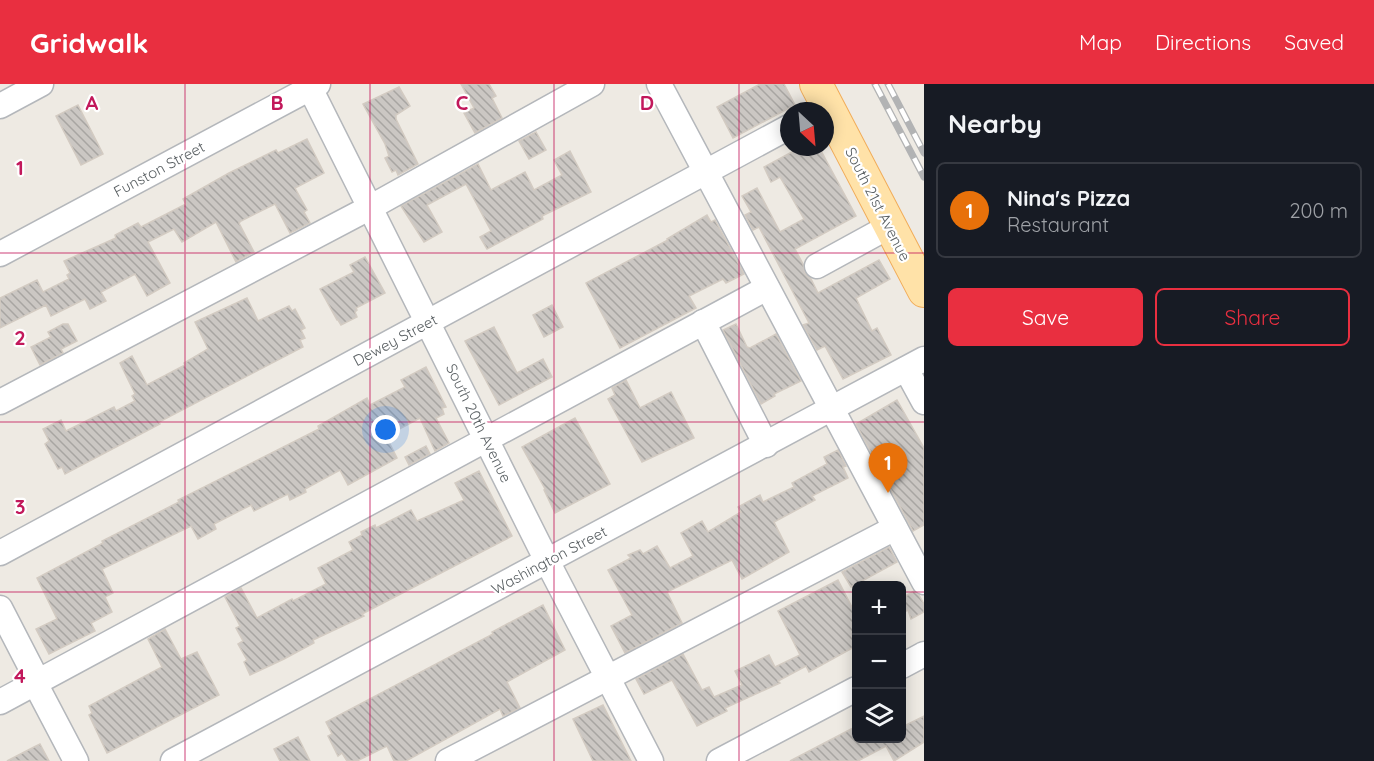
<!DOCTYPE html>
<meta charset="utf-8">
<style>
:root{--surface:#171b24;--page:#242831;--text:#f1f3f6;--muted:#9ea1a6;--line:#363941;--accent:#e92f40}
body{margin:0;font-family:Quicksand,sans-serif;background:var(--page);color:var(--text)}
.controls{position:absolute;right:18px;bottom:18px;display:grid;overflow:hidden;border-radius:9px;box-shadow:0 3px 15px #0003}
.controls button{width:54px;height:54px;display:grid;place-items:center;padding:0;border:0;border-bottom:2px solid var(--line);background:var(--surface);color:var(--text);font:30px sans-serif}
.compass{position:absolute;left:780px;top:18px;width:54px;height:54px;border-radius:50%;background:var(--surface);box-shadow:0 3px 15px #0003;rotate:154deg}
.you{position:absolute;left:386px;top:346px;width:21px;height:21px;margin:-15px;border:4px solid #fff;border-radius:50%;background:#1a73e8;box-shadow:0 0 0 9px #1a73e833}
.badge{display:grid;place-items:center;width:39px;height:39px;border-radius:50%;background:var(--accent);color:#fff;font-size:20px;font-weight:700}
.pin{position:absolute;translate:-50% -50px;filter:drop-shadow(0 2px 3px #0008)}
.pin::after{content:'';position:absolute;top:32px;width:21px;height:18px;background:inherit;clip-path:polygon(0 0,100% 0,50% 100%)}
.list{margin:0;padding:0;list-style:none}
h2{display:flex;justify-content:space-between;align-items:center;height:78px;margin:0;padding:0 24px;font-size:26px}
h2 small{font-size:20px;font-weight:400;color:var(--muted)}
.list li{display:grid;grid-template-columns:39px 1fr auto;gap:18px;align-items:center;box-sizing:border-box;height:96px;margin:0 12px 12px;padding:0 12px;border:2px solid var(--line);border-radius:9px}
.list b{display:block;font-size:22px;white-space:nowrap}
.list p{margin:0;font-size:20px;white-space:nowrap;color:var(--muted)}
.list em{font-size:20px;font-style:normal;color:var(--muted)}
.actions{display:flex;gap:12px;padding:18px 24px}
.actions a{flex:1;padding:14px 0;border:2px solid var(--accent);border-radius:9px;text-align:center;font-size:21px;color:var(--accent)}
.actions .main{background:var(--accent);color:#fff}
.icon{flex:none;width:33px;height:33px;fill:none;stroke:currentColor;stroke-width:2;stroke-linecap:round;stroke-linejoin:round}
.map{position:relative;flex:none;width:924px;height:677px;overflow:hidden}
header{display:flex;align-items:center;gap:36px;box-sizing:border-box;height:84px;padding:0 30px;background:var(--accent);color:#fff}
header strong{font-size:28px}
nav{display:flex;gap:33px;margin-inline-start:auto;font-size:21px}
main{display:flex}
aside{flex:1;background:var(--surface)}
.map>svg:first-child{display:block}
</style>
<header>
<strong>Gridwalk</strong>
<nav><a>Map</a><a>Directions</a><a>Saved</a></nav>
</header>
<main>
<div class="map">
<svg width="924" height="677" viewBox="0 0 924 677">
<defs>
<pattern id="building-back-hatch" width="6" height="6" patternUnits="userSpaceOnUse" patternTransform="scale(1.5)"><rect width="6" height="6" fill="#cbc7c3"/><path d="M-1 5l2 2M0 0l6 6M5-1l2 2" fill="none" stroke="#a8a5a2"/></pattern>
</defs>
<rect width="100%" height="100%" fill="#eeeae3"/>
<g fill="url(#building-back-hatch)" stroke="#d3cbc2" stroke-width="1.5">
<path d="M 461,0 L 489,0 L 496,12 L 492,14 L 502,34 L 475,49 L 464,29 L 474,24 Z"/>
<path d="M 760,0 L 784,0 L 795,21 L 733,54 L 717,23 Z"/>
<path d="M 399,3 L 410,22 L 396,31 L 396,35 L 418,80 L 398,91 L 396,86 L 392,88 L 385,74 L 389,72 L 385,60 L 363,20 Z"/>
<path d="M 78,21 L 103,70 L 81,81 L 56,32 Z"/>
<path d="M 536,48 L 546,66 L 529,75 L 519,57 Z"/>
<path d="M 307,55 L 324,89 L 295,104 L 307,126 L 304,128 L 310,139 L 290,149 L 275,120 L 241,137 L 239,139 L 254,168 L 236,178 L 216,138 L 182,158 L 174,145 L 148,158 L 170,199 L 147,212 L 135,190 L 101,208 L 106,217 L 90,225 L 85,215 L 51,232 L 46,221 L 0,244 L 0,214 L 37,196 L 43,208 L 69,195 L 67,191 L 70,189 L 64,177 L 116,154 L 115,151 L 138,139 L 141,143 L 186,120 L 183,115 L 229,89 L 276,66 L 278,69 Z"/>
<path d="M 801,63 L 819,63 L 856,132 L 795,165 L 803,180 L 805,189 L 811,195 L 818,209 L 879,176 L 890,195 L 856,214 L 872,247 L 877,244 L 891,271 L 843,295 L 825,262 L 817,266 L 803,241 L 809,239 L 759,143 L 753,146 L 745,131 L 751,128 L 742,112 L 757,104 L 780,148 L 804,135 L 780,93 L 771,98 L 764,83 Z"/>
<path d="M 570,67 L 591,108 L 542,132 L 543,135 L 487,165 L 480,153 L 491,147 L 466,100 L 427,121 L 442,148 L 424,158 L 401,122 L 478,80 L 491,106 L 525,88 L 534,106 L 562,91 L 554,76 Z"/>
<path d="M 707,131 L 711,138 L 715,136 L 744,190 L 726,199 L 723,195 L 689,212 L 696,224 L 620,264 L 586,199 L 668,156 L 667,155 Z"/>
<path d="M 365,173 L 385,209 L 356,224 L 357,226 L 355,228 L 357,233 L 341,241 L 338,236 L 337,236 L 320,205 L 354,188 L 350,181 Z"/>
<path d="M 247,214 L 258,237 L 289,222 L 292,227 L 295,225 L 305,244 L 301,246 L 305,254 L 300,256 L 303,263 L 159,338 L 160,340 L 65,390 L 62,383 L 58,385 L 45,360 L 49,357 L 43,345 L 61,336 L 66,347 L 114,323 L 116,327 L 135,317 L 132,312 L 135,310 L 120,279 L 132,272 L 147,301 L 185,281 L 184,279 L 208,265 L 195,238 Z"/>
<path d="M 552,221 L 563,243 L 544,253 L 533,231 Z"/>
<path d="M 63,240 L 68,240 L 77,257 L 61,265 L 63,269 L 40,281 L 31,263 L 51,253 L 48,248 Z"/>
<path d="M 736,240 L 747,263 L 750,264 L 776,250 L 801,297 L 774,310 L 775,312 L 761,320 L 723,246 Z"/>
<path d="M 494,243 L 517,289 L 543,275 L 552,293 L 499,321 L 465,257 Z"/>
<path d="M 426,283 L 446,323 L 442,324 L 444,330 L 436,334 L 449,359 L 435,367 L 420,334 L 386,352 L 397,374 L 348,401 L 340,386 L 305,405 L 306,408 L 290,416 L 288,410 L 254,427 L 251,421 L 214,440 L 216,445 L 198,455 L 191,442 L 102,485 L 113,509 L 105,513 L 112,528 L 91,539 L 95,547 L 49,570 L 36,545 L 57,535 L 37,494 L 103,459 L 102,457 L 179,418 L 178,416 L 319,345 L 318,342 L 367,314 L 370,321 L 405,303 L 401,296 Z"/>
<path d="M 626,296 L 640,324 L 671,308 L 694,354 L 642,378 L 608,315 L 615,311 L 612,304 Z"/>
<path d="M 897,316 L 924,364 L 924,441 L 913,447 L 856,340 Z"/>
<path d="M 575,334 L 610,400 L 555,429 L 544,406 L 545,405 L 522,363 Z"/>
<path d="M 426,362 L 430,370 L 409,381 L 405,373 Z"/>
<path d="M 838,366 L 846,382 L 843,383 L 848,394 L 812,412 L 815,416 L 774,438 L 789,468 L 742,495 L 732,476 L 667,508 L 682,539 L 625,569 L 611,542 L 632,531 L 608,486 L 631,474 L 628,471 L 640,466 L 643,470 L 657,462 L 670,484 L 693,472 L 681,449 L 702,437 L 708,448 L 741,428 L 738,423 L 760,411 L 763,418 L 794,403 L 792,399 L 827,380 L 824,373 Z"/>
<path d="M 479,387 L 512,452 L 362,530 L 364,532 L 313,556 L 314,559 L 284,575 L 250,591 L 244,578 L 247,576 L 238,560 L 243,557 L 236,544 L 240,542 L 225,513 L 241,504 L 257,534 L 292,515 L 293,517 L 326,500 L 318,484 L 353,466 L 349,458 L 362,451 L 361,448 L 375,441 L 376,444 L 411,426 L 417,437 L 464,416 L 455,399 Z"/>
<path d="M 889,463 L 897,478 L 851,503 L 842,488 Z"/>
<path d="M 838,496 L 856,531 L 856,562 L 809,588 L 806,582 L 778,597 L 780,599 L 725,624 L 727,627 L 697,642 L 672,596 L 644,610 L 636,595 L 683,570 L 702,606 L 709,603 L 714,613 L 742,601 L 735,587 L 769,571 L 775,583 L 800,571 L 778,527 Z"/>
<path d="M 914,507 L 919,511 L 924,520 L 924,528 L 911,535 L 908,526 L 902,529 L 902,514 Z"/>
<path d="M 543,521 L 565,566 L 507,598 L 520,624 L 503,632 L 500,625 L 406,677 L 394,677 L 387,662 L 357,677 L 347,677 L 342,669 L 338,672 L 328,652 L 332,650 L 326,638 L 493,550 L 492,548 Z"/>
<path d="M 165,545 L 181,575 L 197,568 L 219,611 L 107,669 L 89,631 L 92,629 L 89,622 L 162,583 L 148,555 Z"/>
<path d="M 603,621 L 631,677 L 593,677 L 573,635 Z"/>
<path d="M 924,632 L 924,658 L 894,677 L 886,662 L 858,677 L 790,677 L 855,643 L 856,654 L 902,654 L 902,643 Z"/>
<path d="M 298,653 L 310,677 L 280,677 L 274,665 Z"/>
<path d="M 40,660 L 49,677 L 7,677 L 34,663 Z"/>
</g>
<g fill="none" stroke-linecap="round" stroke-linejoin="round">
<defs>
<g id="minor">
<path d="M 308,0 L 547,477 L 651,677"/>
<path d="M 659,0 L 924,498"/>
<path d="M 0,22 L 41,0"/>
<path d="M 0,170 L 318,0"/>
<path d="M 817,182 L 890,142"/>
<path d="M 703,238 L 766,361"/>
<path d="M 906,285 L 924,318"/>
<path d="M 0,318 L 371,123 L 592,0"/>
<path d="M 0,469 L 789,43"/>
<path d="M 0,524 L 32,586 L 35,599 L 76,677"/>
<path d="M 902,582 L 924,570"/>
<path d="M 0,618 L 767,204"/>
<path d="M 173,677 L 924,275"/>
<path d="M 448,677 L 895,444"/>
<path d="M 719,677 L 856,605"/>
</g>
<path id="major" d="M 816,0 L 924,207"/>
</defs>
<use href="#minor" stroke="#b4b7bb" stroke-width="27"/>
<use href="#major" stroke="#f1ac59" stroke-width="34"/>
<use href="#minor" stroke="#fff" stroke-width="24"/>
<use href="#major" stroke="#ffe2a8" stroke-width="32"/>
<defs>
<g id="rail">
<path d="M 875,0 L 924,93"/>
<path d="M 888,0 L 924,69"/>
</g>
</defs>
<use href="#rail" stroke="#b2b3b4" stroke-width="7"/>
<use href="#rail" stroke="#fff" stroke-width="4.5" stroke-dasharray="14" stroke-linecap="butt"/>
</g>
<path fill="none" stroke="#c2185b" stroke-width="1.5" stroke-opacity="0.55" d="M 185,0 L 185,677M 370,0 L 370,677M 554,0 L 554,677M 739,0 L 739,677M 0,169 L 924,169M 0,338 L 924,338M 0,508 L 856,508M 902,508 L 924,508"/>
<g text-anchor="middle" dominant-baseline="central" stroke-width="4.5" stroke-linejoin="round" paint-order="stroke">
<g font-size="15" fill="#5b6164" stroke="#fff">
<text transform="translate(159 85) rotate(-28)">Funston Street</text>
<text transform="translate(878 120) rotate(63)">South 21st Avenue</text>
<text transform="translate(395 256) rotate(-28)">Dewey Street</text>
<text transform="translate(479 339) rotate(64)">South 20th Avenue</text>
<text transform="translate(549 476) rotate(-28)">Washington Street</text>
</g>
</g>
<g font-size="20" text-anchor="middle" font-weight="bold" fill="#c2185b" stroke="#fff" stroke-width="4.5" stroke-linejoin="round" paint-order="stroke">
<text x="92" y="26">A</text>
<text x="277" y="26">B</text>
<text x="462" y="26">C</text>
<text x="647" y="26">D</text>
<text x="20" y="91">1</text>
<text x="20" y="261">2</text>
<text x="20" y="430">3</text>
<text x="20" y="599">4</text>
</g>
</svg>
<div class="controls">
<button>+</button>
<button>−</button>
<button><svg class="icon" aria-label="layers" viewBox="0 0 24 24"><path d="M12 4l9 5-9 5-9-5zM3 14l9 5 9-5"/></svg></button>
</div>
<svg class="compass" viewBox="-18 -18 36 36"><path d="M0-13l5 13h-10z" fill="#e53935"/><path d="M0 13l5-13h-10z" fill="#9ea1a6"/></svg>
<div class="you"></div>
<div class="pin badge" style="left:888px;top:409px;background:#e8710a">1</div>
</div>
<aside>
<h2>Nearby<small></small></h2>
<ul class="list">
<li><span class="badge" style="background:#e8710a">1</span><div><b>Nina's Pizza</b><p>Restaurant</p></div><em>200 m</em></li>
</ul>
<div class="actions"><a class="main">Save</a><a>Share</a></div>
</aside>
</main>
